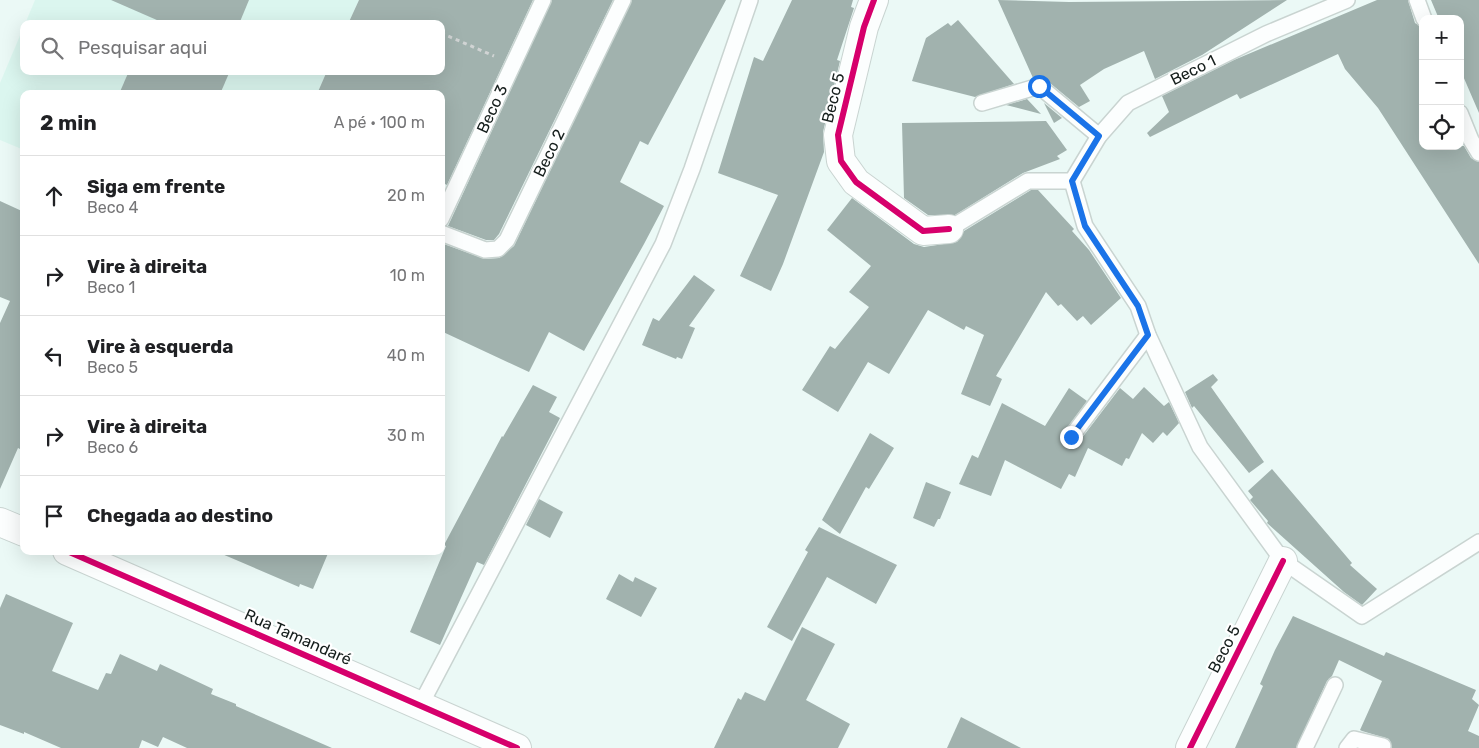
<!DOCTYPE html>
<html lang="pt">
<meta charset="utf-8">
<style>
:root{--surface:#fff;--page:#f6f6f6;--text:#202124;--muted:#757577;--line:#e0e0e0}
body{margin:0;font-family:Rubik,sans-serif;background:var(--page);color:var(--text)}
.controls{position:absolute;right:15px;top:15px;display:grid;overflow:hidden;border-radius:10px;box-shadow:0 5px 20px #0002}
.controls button{width:45px;height:45px;display:grid;place-items:center;padding:0;border:0;border-bottom:1px solid var(--line);background:var(--surface);color:var(--text);font:25px sans-serif}
.stop{position:absolute;width:15px;height:15px;margin:-11px;border:4px solid #1a73e8;border-radius:50%;background:#fff}
.stop.end{background:#1a73e8;border-color:#fff;box-shadow:0 1px 5px #0008}
.list{margin:0;padding:0;list-style:none}
h2{display:flex;justify-content:space-between;align-items:center;height:65px;margin:0;padding:0 20px;font-size:21px}
h2 small{font-size:16px;font-weight:400;color:var(--muted)}
.list li{display:grid;grid-template-columns:32px 1fr auto;gap:15px;align-items:center;box-sizing:border-box;height:80px;padding:0 20px;border-top:1px solid var(--line)}
.list b{display:block;font-size:19px;white-space:nowrap}
.list p{margin:0;font-size:16px;white-space:nowrap;color:var(--muted)}
.list em{font-size:16px;font-style:normal;color:var(--muted)}
.icon{flex:none;width:28px;height:28px;fill:none;stroke:currentColor;stroke-width:2;stroke-linecap:round;stroke-linejoin:round}
.map{position:relative;flex:none;width:1479px;height:748px;overflow:hidden}
.search{position:absolute;background:var(--surface);box-shadow:0 5px 20px #0002;left:20px;top:20px;width:425px;height:55px;display:flex;align-items:center;gap:12px;box-sizing:border-box;padding:0 18px;border-radius:10px;color:var(--muted);font-size:19px}
.panel{position:absolute;background:var(--surface);box-shadow:0 5px 20px #0002;left:20px;top:90px;width:425px;height:465px;border-radius:10px}
.map>svg:first-child{display:block}
</style>
<div class="map">
<svg width="1479" height="748" viewBox="0 0 1479 748">
<rect width="100%" height="100%" fill="#ebf9f6"/>
<g fill="#dbf6ef">
<path d="M 35,0 L 359,0 L 348,24 L 25,24 Z"/>
<path d="M 24,26 L 24,71 L 327,71 L 317,94 L 24,94 L 24,150 L 0,140 L 0,83 Z"/>
</g>
<g fill="#a1b2ae">
<path d="M 111,0 L 249,0 L 239,24 L 166,24 Z"/>
<path d="M 359,0 L 533,0 L 447,185 L 441,182 L 441,94 L 317,94 L 327,71 L 441,71 L 441,24 L 348,24 Z"/>
<path d="M 552,0 L 613,0 L 499,234 L 494,240 L 486,240 L 448,226 Z"/>
<path d="M 632,0 L 726,0 L 648,145 L 640,141 L 620,182 L 664,206 L 644,244 L 584,351 L 549,332 L 529,372 L 441,331 L 441,243 L 485,259 L 499,258 L 514,246 Z"/>
<path d="M 792,0 L 853,0 L 851,7 L 854,8 L 837,60 L 840,61 L 823,132 L 824,152 L 783,264 L 771,291 L 740,276 L 778,195 L 718,173 L 754,57 L 763,61 Z"/>
<path d="M 998,0 L 1069,2 L 1287,0 L 1202,55 L 1155,79 L 1144,51 L 1104,69 L 1080,85 L 1090,101 L 1079,107 L 1045,79 L 1033,78 Z"/>
<path d="M 1377,0 L 1408,0 L 1415,23 L 1423,28 L 1423,146 L 1464,146 L 1471,158 L 1479,162 L 1479,264 L 1378,108 L 1345,69 L 1338,54 L 1240,99 L 1237,94 L 1150,137 L 1147,133 L 1169,112 L 1162,96 L 1234,60 Z"/>
<path d="M 1431,0 L 1479,0 L 1479,113 L 1460,69 L 1460,19 L 1439,19 Z"/>
<path d="M 958,20 L 1014,84 L 975,97 L 912,81 L 926,38 L 948,23 L 951,26 Z"/>
<path d="M 129,71 L 230,71 L 220,94 L 119,94 Z"/>
<path d="M 1027,99 L 1041,114 L 1006,105 Z"/>
<path d="M 1044,103 L 1062,118 L 1054,123 Z"/>
<path d="M 1046,121 L 1067,150 L 1057,156 L 1060,159 L 1023,173 L 955,215 L 928,215 L 904,198 L 902,123 Z"/>
<path d="M 1031,190 L 1038,190 L 1074,229 L 1072,231 L 1089,250 L 1121,298 L 1091,325 L 1083,316 L 1077,321 L 1061,304 L 1058,306 L 1046,292 L 996,376 L 1002,379 L 990,406 L 961,394 L 984,335 L 966,326 L 964,330 L 928,310 L 889,374 L 868,362 L 838,412 L 802,390 L 830,346 L 835,349 L 869,307 L 849,292 L 871,266 L 827,230 L 852,198 L 914,244 L 924,247 L 957,242 L 964,231 Z"/>
<path d="M 0,201 L 24,212 L 24,451 L 18,448 L 0,489 L 0,323 L 10,301 L 0,297 Z"/>
<path d="M 694,275 L 715,290 L 689,326 L 695,328 L 682,359 L 677,357 L 676,359 L 642,345 L 653,318 L 659,321 Z"/>
<path d="M 1213,374 L 1218,380 L 1211,387 L 1264,462 L 1249,473 L 1194,406 L 1192,408 L 1185,392 Z"/>
<path d="M 533,385 L 557,397 L 549,412 L 560,418 L 484,565 L 477,562 L 440,645 L 410,632 L 446,546 L 444,545 L 502,436 L 503,437 Z"/>
<path d="M 1144,387 L 1164,406 L 1169,402 L 1179,423 L 1167,436 L 1163,432 L 1153,443 L 1142,433 L 1129,459 L 1126,458 L 1122,466 L 1088,448 L 1075,477 L 1069,474 L 1061,489 L 1005,460 L 991,496 L 959,484 L 972,455 L 978,458 L 1002,403 L 1045,426 L 1069,388 L 1087,401 L 1062,435 L 1063,441 L 1070,446 L 1078,443 L 1120,388 L 1133,399 Z"/>
<path d="M 870,433 L 894,448 L 869,489 L 866,487 L 840,534 L 822,520 Z"/>
<path d="M 1272,469 L 1352,563 L 1350,565 L 1377,589 L 1362,605 L 1344,592 L 1267,523 L 1268,521 L 1250,500 L 1253,497 L 1248,491 Z"/>
<path d="M 926,482 L 951,492 L 940,519 L 938,519 L 934,527 L 913,518 Z"/>
<path d="M 539,499 L 563,512 L 550,538 L 526,525 Z"/>
<path d="M 819,527 L 897,565 L 876,604 L 827,577 L 792,641 L 767,627 L 808,552 L 805,550 Z"/>
<path d="M 215,551 L 329,551 L 313,589 L 300,584 L 299,587 Z"/>
<path d="M 619,574 L 633,582 L 635,577 L 657,588 L 641,617 L 606,599 Z"/>
<path d="M 6,594 L 73,623 L 52,671 L 98,690 L 106,673 L 111,674 L 120,654 L 157,671 L 160,664 L 213,689 L 211,694 L 236,704 L 236,706 L 332,748 L 187,748 L 163,737 L 158,747 L 142,740 L 139,748 L 61,748 L 24,732 L 24,734 L 0,725 L 0,608 Z"/>
<path d="M 1293,616 L 1384,656 L 1386,652 L 1476,690 L 1472,699 L 1479,705 L 1468,731 L 1479,736 L 1479,748 L 1392,748 L 1389,739 L 1362,731 L 1360,730 L 1382,681 L 1339,660 L 1332,676 L 1327,681 L 1296,748 L 1235,748 L 1263,686 L 1260,684 L 1275,650 Z"/>
<path d="M 802,627 L 835,644 L 806,700 L 850,724 L 838,748 L 714,748 L 738,698 L 741,700 L 745,692 L 765,701 Z"/>
<path d="M 961,717 L 1021,748 L 947,748 Z"/>
</g>
<g fill="none" stroke-linecap="round" stroke-linejoin="round">
<defs>
<g id="service">
<path d="M 1417,0 L 1424,19"/>
<path d="M 982,103 L 1039,86 L 1099,136"/>
<path d="M 1460,113 L 1471,140 L 1479,153"/>
<path d="M 1072,181 L 1099,136 L 1128,103 L 1266,34 L 1347,0"/>
<path d="M 441,219 L 543,0"/>
<path d="M 949,229 L 1028,181 L 1072,181 L 1085,226 L 1138,306 L 1148,335 L 1200,447 L 1283,561 L 1362,616 L 1479,542"/>
<path d="M 441,233 L 485,250 L 498,249 L 507,240 L 623,0"/>
<path d="M 1071,437 L 1148,335"/>
<path d="M 420,706 L 663,244 L 692,169 L 750,0"/>
<path d="M 1305,748 L 1335,685"/>
<path d="M 1347,748 L 1354,739 L 1383,746"/>
</g>
<g id="minor">
<path d="M 874,0 L 864,27 L 838,135 L 841,161 L 856,182 L 923,231 L 949,229"/>
<path d="M 0,522 L 24,532"/>
<path d="M 67,551 L 517,748"/>
<path d="M 1190,748 L 1283,561"/>
</g>
</defs>
<use href="#service" stroke="#c9d4d1" stroke-width="18"/>
<use href="#minor" stroke="#c9d4d1" stroke-width="30"/>
<path stroke="#d1d4d4" stroke-width="3" stroke-dasharray="4 4" stroke-linecap="butt" d="M 441,33 L 494,56"/>
<use href="#service" stroke="#fcfefe" stroke-width="15"/>
<use href="#minor" stroke="#fcfefe" stroke-width="28"/>
<defs>
<g id="cycleway">
<path d="M 874,0 L 864,27 L 838,135 L 841,161 L 856,182 L 923,231 L 949,229"/>
<path d="M 67,551 L 517,748"/>
<path d="M 1190,748 L 1283,561"/>
</g>
</defs>
<use href="#cycleway" stroke="#fff" stroke-width="9"/>
<use href="#cycleway" stroke="#d6006c" stroke-width="6"/>
</g>
<g fill="none" stroke-linecap="round" stroke-linejoin="round">
<path stroke="#1a73e8" stroke-width="6" d="M 1039,86 L 1099,136 L 1072,181 L 1085,226 L 1138,306 L 1148,335 L 1071,437"/>
</g>
<g text-anchor="middle" dominant-baseline="central" stroke-width="4.5" stroke-linejoin="round" paint-order="stroke">
<g font-size="16" fill="#151e1c" stroke="#fff">
<text transform="translate(1193 70) rotate(-26)">Beco 1</text>
<text transform="translate(833 98) rotate(-76)">Beco 5</text>
<text transform="translate(492 109) rotate(-65)">Beco 3</text>
<text transform="translate(549 153) rotate(-64)">Beco 2</text>
<text transform="translate(298 637) rotate(24)">Rua Tamandaré</text>
<text transform="translate(1224 649) rotate(-63)">Beco 5</text>
</g>
</g>
</svg>
<div class="controls">
<button>+</button>
<button>−</button>
<button><svg class="icon" aria-label="locate" viewBox="0 0 24 24"><circle cx="12" cy="12" r="6"/><path d="M12 2v4M12 18v4M2 12h4M18 12h4"/></svg></button>
</div>
<div class="stop" style="left:1039px;top:86px"></div>
<div class="stop end" style="left:1071px;top:437px"></div>
<div class="search"><svg class="icon" aria-label="search" viewBox="0 0 24 24"><circle cx="10" cy="10" r="6"/><path d="M15 15l6 6"/></svg>Pesquisar aqui</div>
<section class="panel">
<h2>2 min<small>A pé · 100 m</small></h2>
<ul class="list">
<li><svg class="icon" aria-label="ahead" viewBox="0 0 24 24"><path d="M12 20V5M6 11l6-6 6 6"/></svg><div><b>Siga em frente</b><p>Beco 4</p></div><em>20 m</em></li>
<li><svg class="icon" aria-label="right" viewBox="0 0 24 24"><path d="M7 20v-9h11M14 6l5 5-5 5"/></svg><div><b>Vire à direita</b><p>Beco 1</p></div><em>10 m</em></li>
<li><svg class="icon" aria-label="left" viewBox="0 0 24 24"><path d="M17 20v-9H6M10 6l-5 5 5 5"/></svg><div><b>Vire à esquerda</b><p>Beco 5</p></div><em>40 m</em></li>
<li><svg class="icon" aria-label="right" viewBox="0 0 24 24"><path d="M7 20v-9h11M14 6l5 5-5 5"/></svg><div><b>Vire à direita</b><p>Beco 6</p></div><em>30 m</em></li>
<li><svg class="icon" aria-label="arrive" viewBox="0 0 24 24"><path d="M6 21V4h12l-3 4 3 4H6"/></svg><div><b>Chegada ao destino</b></div></li>
</ul>
</section>
</div>
